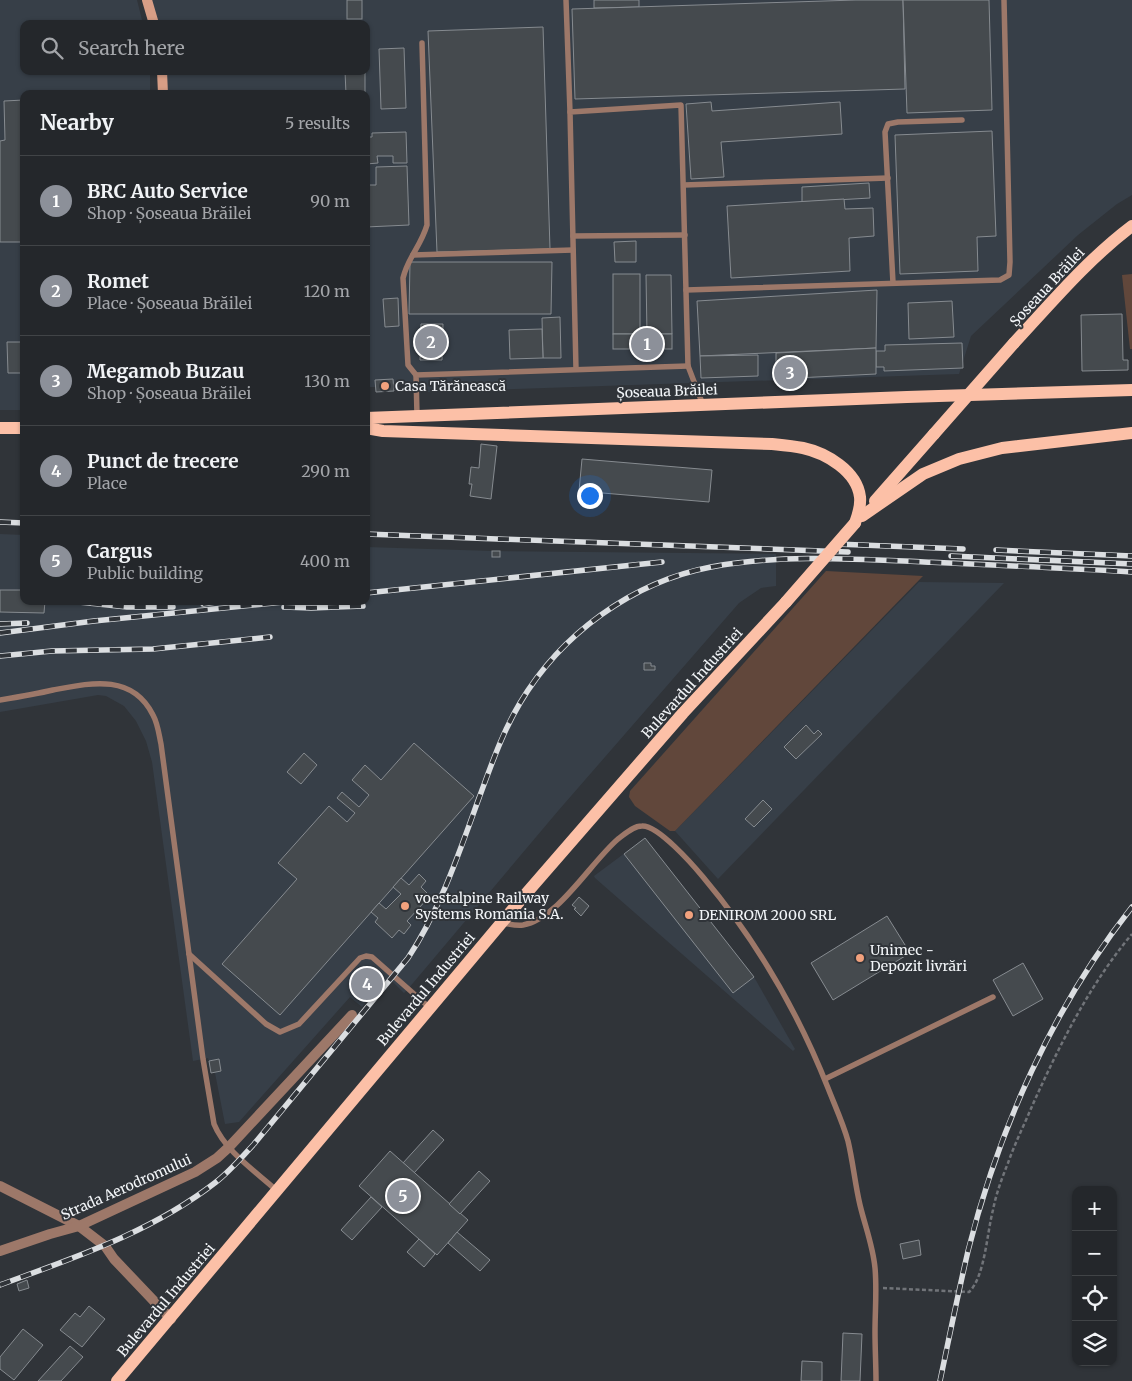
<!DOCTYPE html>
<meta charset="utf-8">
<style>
:root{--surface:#24272b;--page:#2c2f33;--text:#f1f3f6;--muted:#a3a5a9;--line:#414447;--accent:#8c9099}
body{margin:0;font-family:Merriweather,serif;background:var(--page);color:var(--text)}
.controls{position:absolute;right:15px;bottom:15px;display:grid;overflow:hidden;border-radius:10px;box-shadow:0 1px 4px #0004}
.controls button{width:45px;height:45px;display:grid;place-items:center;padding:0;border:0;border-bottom:1px solid var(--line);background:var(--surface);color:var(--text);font:25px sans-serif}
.you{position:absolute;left:589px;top:495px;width:18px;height:18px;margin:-12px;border:4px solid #fff;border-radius:50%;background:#1a73e8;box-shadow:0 0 0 8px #1a73e833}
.badge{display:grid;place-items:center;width:32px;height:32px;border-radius:50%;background:var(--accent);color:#fff;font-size:16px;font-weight:700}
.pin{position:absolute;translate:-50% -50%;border:2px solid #fff;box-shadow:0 1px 5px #0006}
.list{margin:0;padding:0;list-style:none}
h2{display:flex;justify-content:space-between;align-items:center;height:65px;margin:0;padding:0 20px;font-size:21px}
h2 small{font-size:16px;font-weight:400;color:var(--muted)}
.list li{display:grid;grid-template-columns:32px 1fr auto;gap:15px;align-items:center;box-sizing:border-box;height:90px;padding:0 20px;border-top:1px solid var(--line)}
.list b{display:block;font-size:19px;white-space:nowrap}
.list p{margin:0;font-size:16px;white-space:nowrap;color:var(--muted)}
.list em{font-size:16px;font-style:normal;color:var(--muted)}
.icon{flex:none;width:28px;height:28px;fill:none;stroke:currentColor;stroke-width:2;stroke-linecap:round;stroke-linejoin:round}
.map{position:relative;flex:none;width:1132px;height:1381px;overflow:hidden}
.search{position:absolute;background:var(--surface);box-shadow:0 1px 4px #0004;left:20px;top:20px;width:350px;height:55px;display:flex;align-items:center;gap:12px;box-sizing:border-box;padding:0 18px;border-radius:10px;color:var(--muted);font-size:19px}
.panel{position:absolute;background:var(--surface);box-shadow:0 1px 4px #0004;left:20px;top:90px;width:350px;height:515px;border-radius:10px}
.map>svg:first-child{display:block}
</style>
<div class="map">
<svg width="1132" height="1381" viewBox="0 0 1132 1381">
<rect width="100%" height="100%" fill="#303439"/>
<g fill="#373f48">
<path d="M 0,0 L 137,0 L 143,24 L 24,24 L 24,71 L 150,71 L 150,94 L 24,94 L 24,410 L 0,410 Z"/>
<path d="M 147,0 L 1132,0 L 1132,195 L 1117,204 L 1078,235 L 971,336 L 959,374 L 426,392 L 426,384 L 394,385 L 394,391 L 376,392 L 376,387 L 366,387 L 366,94 L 162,94 L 160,71 L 366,71 L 366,24 L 154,24 Z"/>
<path d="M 0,534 L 24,535 L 24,601 L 366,601 L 366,547 L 492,551 L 776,554 L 776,586 L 761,588 L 739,603 L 558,811 L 408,989 L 404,993 L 389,978 L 362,1007 L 350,997 L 239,1122 L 225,1124 L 215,1073 L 211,1073 L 208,1058 L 193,1061 L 152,762 L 146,741 L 136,721 L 124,706 L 106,696 L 98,695 L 0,712 Z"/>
<path d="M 919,582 L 1004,583 L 718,879 L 675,831 Z"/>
<path d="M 645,838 L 754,977 L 795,1049 L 793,1051 L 595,878 L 594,876 Z"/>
</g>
<g fill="#61473b">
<path d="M 1132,274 L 1132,349 L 1130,349 L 1122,275 Z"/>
<path d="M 826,571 L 923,576 L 675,831 L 670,831 L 635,806 L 629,797 L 630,791 Z"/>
</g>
<g fill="#454a4e" stroke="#868b90">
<rect x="347" y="0" width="15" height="19"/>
<path d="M 594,0 L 639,0 L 639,7 L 594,8 Z"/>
<path d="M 856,0 L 903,0 L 905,89 L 575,99 L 572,9 Z"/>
<path d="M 903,0 L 989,0 L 992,110 L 907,113 Z"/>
<path d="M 543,27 L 550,249 L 437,252 L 428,31 Z"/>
<path d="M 404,48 L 406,108 L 381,109 L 379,49 Z"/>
<path d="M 345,71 L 365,71 L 365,94 L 346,94 Z"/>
<path d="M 24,100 L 24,242 L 0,242 L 0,141 L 5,140 L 4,101 Z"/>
<path d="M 711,102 L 712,111 L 840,102 L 842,134 L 721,142 L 724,177 L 691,179 L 686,104 Z"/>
<path d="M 992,131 L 996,236 L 977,237 L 978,271 L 900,274 L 895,135 Z"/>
<path d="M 406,132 L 407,163 L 393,163 L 393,156 L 377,156 L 378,163 L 366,164 L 366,137 L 372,137 L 372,133 Z"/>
<path d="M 407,166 L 409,225 L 366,227 L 366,185 L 376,185 L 376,167 Z"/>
<path d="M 869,183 L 870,198 L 802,202 L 802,187 Z"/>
<path d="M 844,199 L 845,209 L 873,208 L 874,236 L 849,238 L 850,271 L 731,278 L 727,206 Z"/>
<path d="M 636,241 L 636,262 L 615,262 L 614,242 Z"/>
<path d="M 410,262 L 552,262 L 551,314 L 409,314 Z"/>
<rect x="613" y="274" width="27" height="60"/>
<path d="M 646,275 L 671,275 L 672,334 L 647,334 Z"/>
<path d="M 877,290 L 876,348 L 700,356 L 697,301 Z"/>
<path d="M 398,298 L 399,326 L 385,327 L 383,299 Z"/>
<path d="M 952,301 L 954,337 L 909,339 L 908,303 Z"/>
<path d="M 1122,314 L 1123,360 L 1128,360 L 1128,370 L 1082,371 L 1081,315 Z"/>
<path d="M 366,315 L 369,387 L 366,387 Z"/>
<path d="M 560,317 L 561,358 L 543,358 L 542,318 Z"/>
<path d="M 421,324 L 443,324 L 442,360 L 420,360 Z"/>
<path d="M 542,329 L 543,358 L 510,359 L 509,330 Z"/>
<rect x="613" y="334" width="59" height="15"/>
<path d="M 7,342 L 24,342 L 24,373 L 8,373 Z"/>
<path d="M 962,343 L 963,368 L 884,371 L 884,367 L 876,367 L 876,351 L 885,351 L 885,345 Z"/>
<path d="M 876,348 L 876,374 L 776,379 L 776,353 Z"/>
<path d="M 758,355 L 758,376 L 701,378 L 700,356 Z"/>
<path d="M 393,379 L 394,391 L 376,392 L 375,380 Z"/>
<path d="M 481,444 L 497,446 L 491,499 L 470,496 L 472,484 L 469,484 L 471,467 L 479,468 Z"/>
<path d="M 582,459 L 712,470 L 709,502 L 579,491 Z"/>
<rect x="492" y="551" width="8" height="6"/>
<path d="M 0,590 L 24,590 L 24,601 L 45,601 L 44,613 L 0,612 Z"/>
<path d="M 644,663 L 651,663 L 651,666 L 655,666 L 655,670 L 644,670 Z"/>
<path d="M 806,725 L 814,734 L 818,730 L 822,734 L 796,759 L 784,747 Z"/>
<path d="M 414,743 L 474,796 L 280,1015 L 222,964 L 297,879 L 278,863 L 329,806 L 347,822 L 355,813 L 337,798 L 342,792 L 359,807 L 369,795 L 352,780 L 365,765 L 381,780 Z"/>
<path d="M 304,753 L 317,765 L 301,784 L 287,772 Z"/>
<path d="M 763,800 L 772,809 L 754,827 L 745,819 Z"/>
<path d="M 645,838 L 754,977 L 733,993 L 624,854 Z"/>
<path d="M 419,874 L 426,881 L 421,887 L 430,896 L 407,921 L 411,925 L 404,934 L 399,930 L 392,938 L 375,922 L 378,918 L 371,912 L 379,903 L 386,909 L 401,894 L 393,887 L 401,878 L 409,885 Z"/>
<path d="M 579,897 L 589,906 L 581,916 L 574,909 L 576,908 L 572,905 Z"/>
<path d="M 887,916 L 910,953 L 833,1000 L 811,963 Z"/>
<path d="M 1023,963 L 1043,999 L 1013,1016 L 993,980 Z"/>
<path d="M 369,969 L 382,981 L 364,999 L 351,987 Z"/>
<path d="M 219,1059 L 221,1071 L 211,1073 L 209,1061 Z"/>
<path d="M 433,1130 L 444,1140 L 414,1173 L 403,1163 Z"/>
<path d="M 390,1151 L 468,1220 L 437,1255 L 359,1186 Z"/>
<path d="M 479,1171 L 490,1181 L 460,1214 L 449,1204 Z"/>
<path d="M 371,1197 L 382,1207 L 352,1240 L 341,1230 Z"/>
<path d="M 457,1232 L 490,1260 L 480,1271 L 448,1243 Z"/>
<path d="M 419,1239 L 435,1254 L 424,1267 L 407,1252 Z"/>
<path d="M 919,1240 L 921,1255 L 903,1259 L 900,1244 Z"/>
<path d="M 27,1280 L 29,1288 L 19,1291 L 17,1284 Z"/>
<path d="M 89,1306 L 105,1319 L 82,1347 L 60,1330 L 75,1313 L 80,1317 Z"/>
<path d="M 23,1329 L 43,1345 L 14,1380 L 0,1369 L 0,1357 Z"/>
<path d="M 843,1333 L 862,1334 L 860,1381 L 841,1381 Z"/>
<path d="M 70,1346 L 83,1357 L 61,1381 L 38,1381 Z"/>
<path d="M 802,1361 L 822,1362 L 822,1381 L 801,1381 Z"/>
</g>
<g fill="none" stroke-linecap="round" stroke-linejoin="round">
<path stroke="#717479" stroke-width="2.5" stroke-dasharray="4 2.5" stroke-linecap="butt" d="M 883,1288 L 969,1292 C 985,1277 987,1232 993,1210 C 996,1194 1002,1178 1008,1163 C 1015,1143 1025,1123 1033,1104 C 1060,1044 1090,984 1132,934"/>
<g stroke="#9d7869" stroke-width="5.5">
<path d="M 566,0 L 570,112"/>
<path d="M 684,185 L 888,178"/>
<path d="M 573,236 L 685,235"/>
<path d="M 413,255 L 573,250"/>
<path d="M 893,283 L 885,132 L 888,124 L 898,122 L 962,120"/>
<path d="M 686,290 L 1000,280 L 1009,275 L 1010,262 L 1004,0"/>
<path d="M 576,369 L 570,112 L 681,105 L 688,366 L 703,405"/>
<path d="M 416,375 L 408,365 L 403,278 C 408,257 421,246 427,225 L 422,43"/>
<path d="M 417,415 L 416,375 L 688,366"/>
<path d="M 0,700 C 18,697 36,694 53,690 C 90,683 132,673 153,715 C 158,724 159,735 161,744 L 203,1059 L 214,1124 C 225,1151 255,1171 276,1190"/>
<path d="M 503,923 C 509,924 516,926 523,925 C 558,919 591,862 618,839 C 625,834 633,826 642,826 C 658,825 693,865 703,877 C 756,940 798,1012 828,1088 C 835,1106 843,1123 848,1141 C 853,1162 855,1184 860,1205 C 865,1226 873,1246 875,1268 C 877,1289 875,1311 875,1332 C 875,1349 876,1365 876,1381"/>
<path d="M 189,954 L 266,1024 L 280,1032 L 299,1024 L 360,958 L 366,956 L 372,957 L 430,1008"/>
<path d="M 825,1079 L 993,997"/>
</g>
<g stroke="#9d7869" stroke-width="10">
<path d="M 0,1186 L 79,1226 L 105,1246 L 114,1259 L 171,1319"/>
<path d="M 0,1251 L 50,1234 L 79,1226 L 195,1172 L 217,1158 L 229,1147 L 352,1015"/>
</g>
<g stroke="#d89e86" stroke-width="10">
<path d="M 147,0 L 154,24"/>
<path d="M 162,71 L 163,94"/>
</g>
<g stroke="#fcc0a7" stroke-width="12">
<path d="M 1014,343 C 1052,302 1087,260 1132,226"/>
<path d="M 366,418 L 907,397 L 1132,390"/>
<path d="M 0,428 L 24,428"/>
<path d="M 366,428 L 383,431 L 772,444 C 782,445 793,446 803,448 C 826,453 857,471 860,497 C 861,506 858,515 855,523"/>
<path d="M 875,501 L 934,434"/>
<path d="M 862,516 L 923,474 L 959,459 L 1002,448 L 1132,433"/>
<path d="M 117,1381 L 524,896 L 683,713 L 786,602"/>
</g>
<defs>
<g id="rail">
<path d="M 0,522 L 24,523"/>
<path d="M 366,534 L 848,552"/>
<path d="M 836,544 L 963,549"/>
<path d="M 996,550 L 1132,556"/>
<path d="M 951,556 L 1132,564"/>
<path d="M 366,593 L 662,562"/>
<path d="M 69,601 L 127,607 L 173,607"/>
<path d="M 203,604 L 222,601"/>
<path d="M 284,607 L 311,608 L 363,606"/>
<path d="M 0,624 L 27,623"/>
<path d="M 0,633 L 94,621 L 294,601"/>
<path d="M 0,656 L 52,651 L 153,649 L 270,637"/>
<path d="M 0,1285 C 76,1257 152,1232 216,1182 C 230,1171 242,1157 254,1144 L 408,958 C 440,910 459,853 479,798 C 491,766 502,733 520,703 C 561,634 632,582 711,567 C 781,554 854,559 924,562 C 993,565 1063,568 1132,572"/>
<path d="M 940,1381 C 949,1338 958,1294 968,1251 C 999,1128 1053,1007 1132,907"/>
</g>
</defs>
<use href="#rail" stroke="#dbdee1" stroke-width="5.5"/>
<use href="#rail" stroke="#303439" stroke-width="4" stroke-dasharray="11" stroke-linecap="butt"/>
<g stroke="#fcc0a7" stroke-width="12">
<path d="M 934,434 L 1014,343"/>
<path d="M 786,602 L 855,523"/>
</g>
</g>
<g fill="#f1a17d" stroke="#303439" stroke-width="2">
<circle cx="385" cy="386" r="5"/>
<circle cx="405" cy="906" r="5"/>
<circle cx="689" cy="915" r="5"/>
<circle cx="860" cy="958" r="5"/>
</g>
<g text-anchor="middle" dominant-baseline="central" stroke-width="4" stroke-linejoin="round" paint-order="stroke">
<g font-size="14" fill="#f2f5f8" stroke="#303439">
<text transform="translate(1047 287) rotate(-47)">Șoseaua Brăilei</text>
<text transform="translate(667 391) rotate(-2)">Șoseaua Brăilei</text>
<text transform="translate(692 683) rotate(-48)">Bulevardul Industriei</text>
<text transform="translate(426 989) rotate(-50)">Bulevardul Industriei</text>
<text transform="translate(126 1187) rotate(-24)">Strada Aerodromului</text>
<text transform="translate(166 1300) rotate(-50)">Bulevardul Industriei</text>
</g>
<g font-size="14" fill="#f2f5f8" stroke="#303439" text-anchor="start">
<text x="395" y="386">Casa Tărănească</text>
<text x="415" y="898">voestalpine Railway<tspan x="415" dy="16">Systems Romania S.A.</tspan></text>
<text x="699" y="915">DENIROM 2000 SRL</text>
<text x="870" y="950">Unimec -<tspan x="870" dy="16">Depozit livrări</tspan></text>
</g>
</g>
</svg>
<div class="controls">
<button>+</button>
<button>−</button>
<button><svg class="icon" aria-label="locate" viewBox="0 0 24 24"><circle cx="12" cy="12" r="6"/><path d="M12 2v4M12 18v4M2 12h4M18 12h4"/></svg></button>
<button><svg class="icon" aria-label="layers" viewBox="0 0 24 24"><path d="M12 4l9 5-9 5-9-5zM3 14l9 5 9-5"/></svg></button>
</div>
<div class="you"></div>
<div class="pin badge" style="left:647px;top:344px">1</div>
<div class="pin badge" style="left:431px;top:342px">2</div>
<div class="pin badge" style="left:790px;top:373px">3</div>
<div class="pin badge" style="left:367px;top:984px">4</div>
<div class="pin badge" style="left:403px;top:1196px">5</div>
<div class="search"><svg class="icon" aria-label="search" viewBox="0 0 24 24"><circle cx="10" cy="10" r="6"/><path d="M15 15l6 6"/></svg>Search here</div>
<section class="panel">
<h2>Nearby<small>5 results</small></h2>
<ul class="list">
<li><span class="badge">1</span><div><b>BRC Auto Service</b><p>Shop · Șoseaua Brăilei</p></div><em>90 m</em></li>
<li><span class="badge">2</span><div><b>Romet</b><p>Place · Șoseaua Brăilei</p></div><em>120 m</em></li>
<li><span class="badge">3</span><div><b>Megamob Buzau</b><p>Shop · Șoseaua Brăilei</p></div><em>130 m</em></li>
<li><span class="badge">4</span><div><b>Punct de trecere</b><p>Place</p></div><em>290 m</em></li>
<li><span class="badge">5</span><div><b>Cargus</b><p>Public building</p></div><em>400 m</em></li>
</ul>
</section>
</div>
